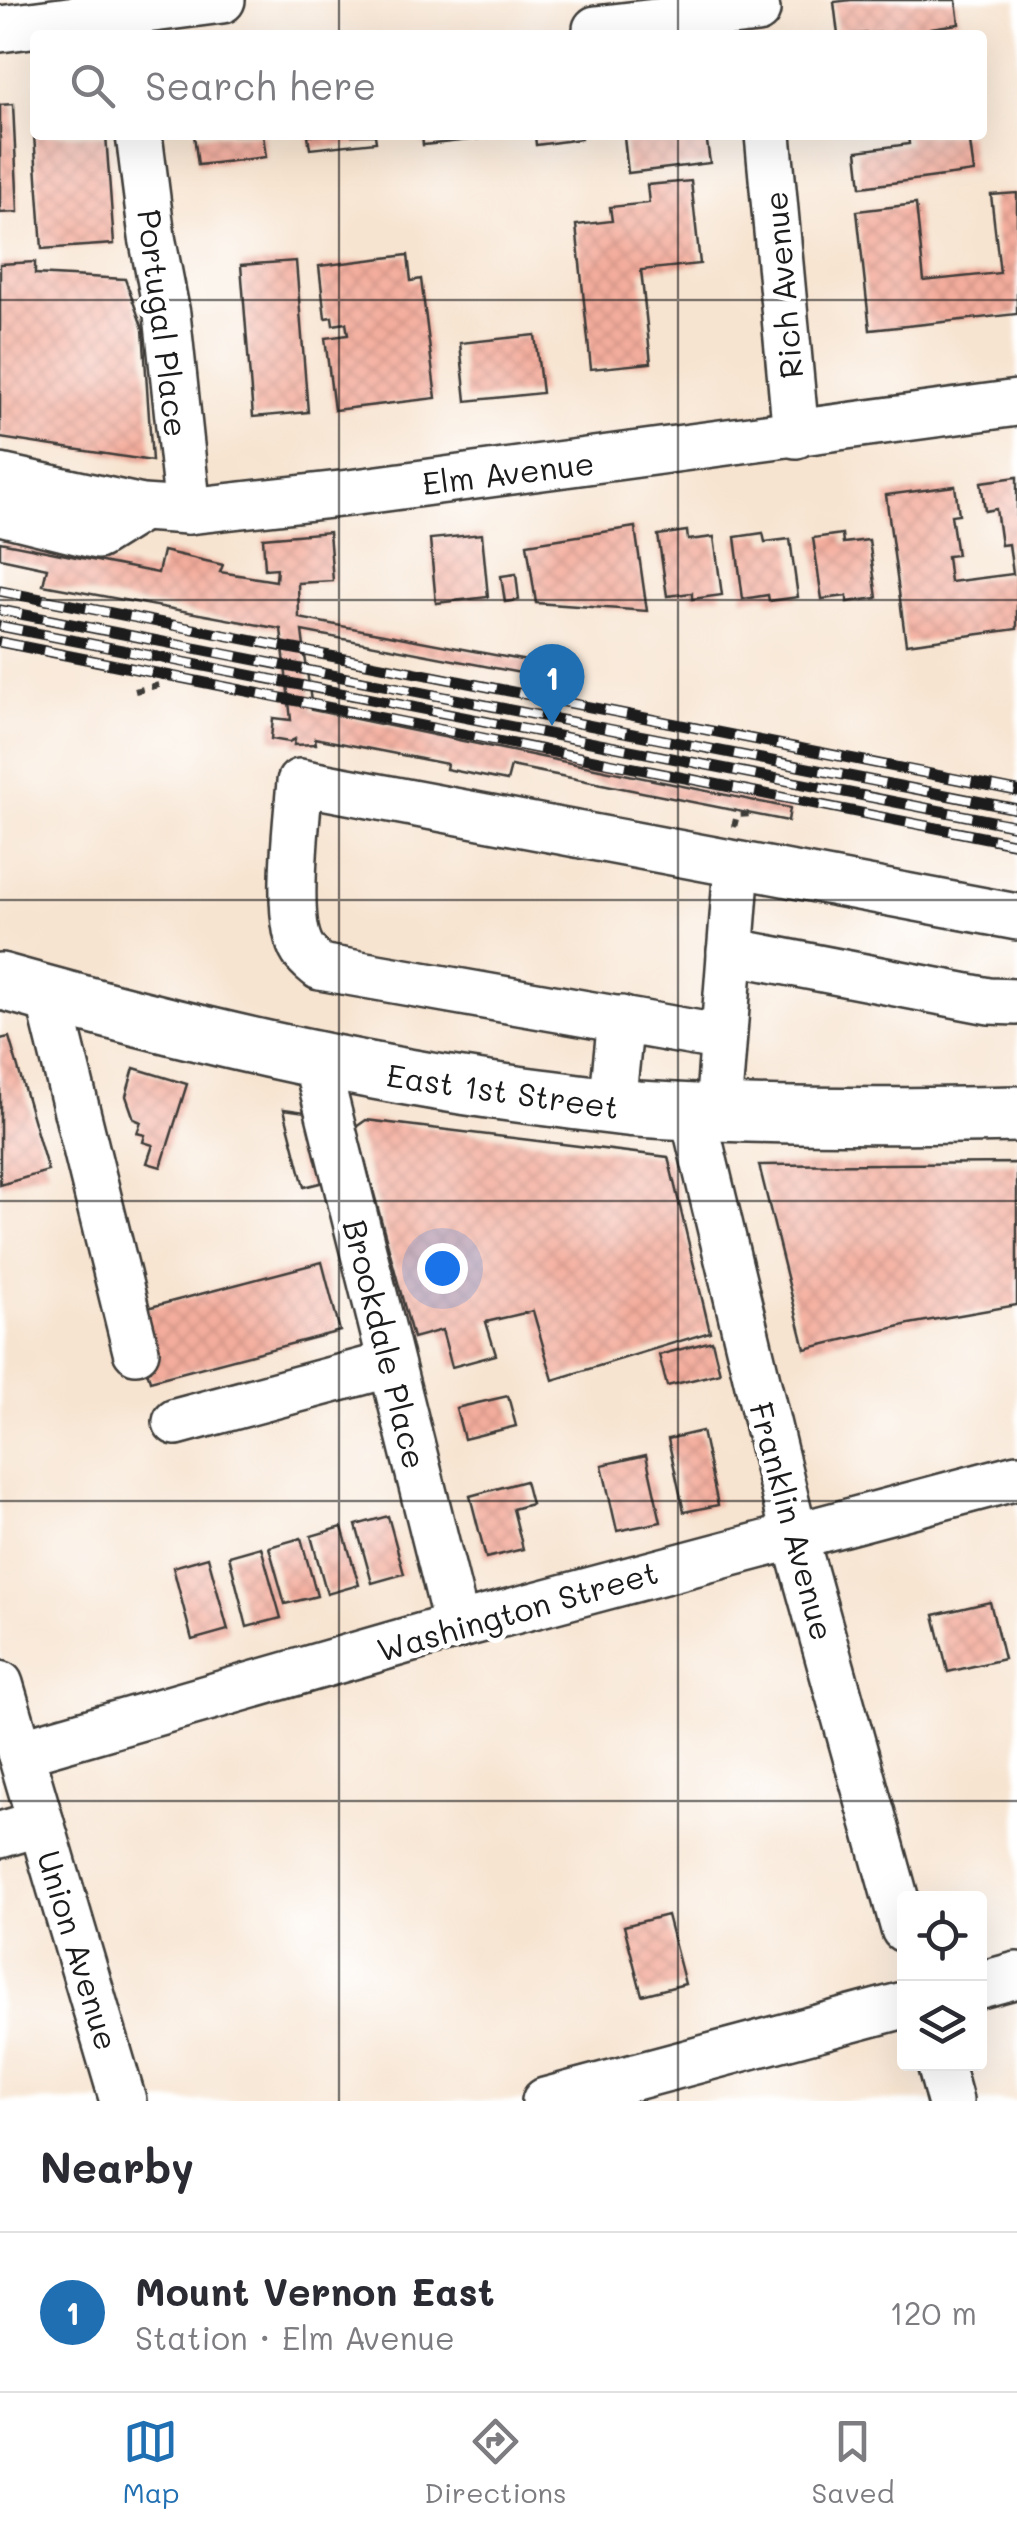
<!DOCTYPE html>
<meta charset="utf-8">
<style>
:root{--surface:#fff;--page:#f2f2f3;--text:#2b2b33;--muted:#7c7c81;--line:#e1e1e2;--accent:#1f6fb2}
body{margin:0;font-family:Mali,sans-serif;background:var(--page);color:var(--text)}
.controls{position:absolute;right:30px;bottom:30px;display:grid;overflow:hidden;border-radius:10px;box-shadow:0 10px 40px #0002}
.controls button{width:90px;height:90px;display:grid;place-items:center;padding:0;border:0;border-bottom:2px solid var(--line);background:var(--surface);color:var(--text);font:50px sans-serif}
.you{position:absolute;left:442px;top:1268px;width:35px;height:35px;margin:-25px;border:8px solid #fff;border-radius:50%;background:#1a73e8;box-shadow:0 0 0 15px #1a73e833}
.badge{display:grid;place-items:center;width:65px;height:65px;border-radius:50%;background:var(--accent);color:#fff;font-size:32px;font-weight:700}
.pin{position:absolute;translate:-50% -82px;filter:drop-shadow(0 2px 5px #0008)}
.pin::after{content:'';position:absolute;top:52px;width:35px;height:30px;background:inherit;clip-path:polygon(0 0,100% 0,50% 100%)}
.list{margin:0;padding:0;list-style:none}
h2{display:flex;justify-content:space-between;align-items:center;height:130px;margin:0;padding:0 40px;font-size:42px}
h2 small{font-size:32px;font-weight:400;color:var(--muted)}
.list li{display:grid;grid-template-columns:65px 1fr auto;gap:30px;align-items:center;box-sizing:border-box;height:160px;padding:0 40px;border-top:2px solid var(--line)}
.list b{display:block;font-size:38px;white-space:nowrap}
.list p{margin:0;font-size:32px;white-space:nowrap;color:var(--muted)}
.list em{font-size:32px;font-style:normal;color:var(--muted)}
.icon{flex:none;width:55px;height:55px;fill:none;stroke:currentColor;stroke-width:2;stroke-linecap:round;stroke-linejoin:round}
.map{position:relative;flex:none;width:1017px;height:2101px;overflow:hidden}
.search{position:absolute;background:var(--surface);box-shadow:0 10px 40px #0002;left:30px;right:30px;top:30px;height:110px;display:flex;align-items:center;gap:25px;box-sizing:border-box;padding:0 35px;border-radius:10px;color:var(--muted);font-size:38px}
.sheet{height:290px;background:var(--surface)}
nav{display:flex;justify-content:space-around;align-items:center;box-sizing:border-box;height:140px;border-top:2px solid var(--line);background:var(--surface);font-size:28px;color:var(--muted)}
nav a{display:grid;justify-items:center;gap:5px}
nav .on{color:var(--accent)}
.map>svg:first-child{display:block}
</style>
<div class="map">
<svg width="1017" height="2101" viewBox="0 0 1017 2101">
<defs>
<pattern id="building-cross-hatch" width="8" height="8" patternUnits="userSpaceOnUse" patternTransform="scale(2.5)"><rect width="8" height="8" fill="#f4ad9d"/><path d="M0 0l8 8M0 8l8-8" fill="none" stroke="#d19487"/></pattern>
</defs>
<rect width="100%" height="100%" fill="#fff"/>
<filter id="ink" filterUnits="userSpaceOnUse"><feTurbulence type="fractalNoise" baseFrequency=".01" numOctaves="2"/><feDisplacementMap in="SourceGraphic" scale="20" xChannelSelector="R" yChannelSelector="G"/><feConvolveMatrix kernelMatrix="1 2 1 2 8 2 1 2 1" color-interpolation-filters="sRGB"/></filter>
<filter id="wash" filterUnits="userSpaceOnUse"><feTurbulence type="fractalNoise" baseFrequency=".0048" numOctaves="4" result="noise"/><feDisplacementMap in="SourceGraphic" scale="40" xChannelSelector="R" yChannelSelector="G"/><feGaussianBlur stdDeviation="2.25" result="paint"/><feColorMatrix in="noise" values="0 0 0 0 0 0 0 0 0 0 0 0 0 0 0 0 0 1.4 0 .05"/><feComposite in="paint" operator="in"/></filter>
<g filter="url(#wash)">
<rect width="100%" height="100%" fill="#f7e4d0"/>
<g id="blocks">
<g fill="url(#building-cross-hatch)">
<path d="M 851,0 L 956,0 L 959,24 L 930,28 L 931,35 L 895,35 L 894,32 L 838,35 L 834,2 Z"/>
<path d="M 13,104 L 18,212 L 0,213 L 0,105 Z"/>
<path d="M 34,135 L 106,135 L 114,244 L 42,249 Z"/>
<path d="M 194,135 L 263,135 L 266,157 L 198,165 Z"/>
<path d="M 308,135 L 375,135 L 376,142 L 310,149 Z"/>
<path d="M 422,135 L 487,135 L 488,138 L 423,145 Z"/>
<path d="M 535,135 L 580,135 L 581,139 L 536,145 Z"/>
<path d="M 643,135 L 706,135 L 710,163 L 628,173 L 624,137 Z"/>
<path d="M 908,135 L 969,135 L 974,172 L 861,187 L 857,151 L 909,144 Z"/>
<path d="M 691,181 L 700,264 L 641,270 L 651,363 L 591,369 L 576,225 L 612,221 L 610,207 L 649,203 L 647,185 Z"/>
<path d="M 1017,193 L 1017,314 L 870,330 L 857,211 L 916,204 L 924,281 L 1000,273 L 991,195 Z"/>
<path d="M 408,255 L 411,281 L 421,279 L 436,398 L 334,410 L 325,338 L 348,335 L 346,323 L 333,325 L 332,317 L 325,318 L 319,266 Z"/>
<path d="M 296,261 L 308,412 L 253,417 L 241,265 Z"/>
<path d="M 35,262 L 35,274 L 125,279 L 143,329 L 152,461 L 0,438 L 0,264 Z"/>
<path d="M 535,335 L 542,393 L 466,401 L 460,343 Z"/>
<path d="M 1017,477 L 1017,629 L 906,644 L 886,495 L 955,486 L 959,514 L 951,515 L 957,555 L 947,556 L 950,582 L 1013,574 L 1009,544 L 1001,545 L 996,509 L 985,511 L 981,482 Z"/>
<path d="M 635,527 L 647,611 L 536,603 L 527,544 Z"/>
<path d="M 687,531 L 688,540 L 714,537 L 722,595 L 692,599 L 692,593 L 667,596 L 658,535 Z"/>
<path d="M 329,532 L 333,581 L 298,583 L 299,618 L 532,662 L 531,675 L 302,631 L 312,710 L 790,808 L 788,821 L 511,766 L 507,781 L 446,769 L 447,764 L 315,738 L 316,744 L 294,745 L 295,739 L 289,742 L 271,739 L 273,718 L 291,720 L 281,629 L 43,585 L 47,568 L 0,558 L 0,542 L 158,573 L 163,551 L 223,565 L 220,572 L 276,581 L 277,568 L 265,569 L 263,538 Z"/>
<path d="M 763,533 L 765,542 L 790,539 L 798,597 L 769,601 L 768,595 L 743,599 L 735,537 Z"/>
<path d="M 482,534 L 488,597 L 436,603 L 430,539 Z"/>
<path d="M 842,534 L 843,543 L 869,540 L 877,598 L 847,602 L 847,596 L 822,599 L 813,538 Z"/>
<path d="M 516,574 L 519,600 L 505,602 L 501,576 Z"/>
<path d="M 9,1037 L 48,1171 L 0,1185 L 0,1039 Z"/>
<path d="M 134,1068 L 187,1084 L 161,1167 L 147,1163 L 153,1145 L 143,1142 L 145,1135 L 137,1133 L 141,1122 L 134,1119 L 126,1096 Z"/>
<path d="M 284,1109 L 320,1114 L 336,1179 L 304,1187 Z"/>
<path d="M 366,1120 L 668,1157 L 710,1332 L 553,1380 L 533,1311 L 486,1322 L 496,1355 L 452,1367 L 442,1330 L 413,1338 L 356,1127 Z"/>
<path d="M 1017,1163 L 1017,1305 L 909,1324 L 805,1349 L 759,1165 Z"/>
<path d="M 322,1262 L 340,1331 L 150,1381 L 132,1312 Z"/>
<path d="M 712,1341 L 720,1373 L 667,1386 L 659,1355 Z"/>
<path d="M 508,1396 L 516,1426 L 464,1439 L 456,1408 Z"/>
<path d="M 702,1431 L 718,1505 L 684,1512 L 668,1439 Z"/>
<path d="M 646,1455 L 661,1522 L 617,1531 L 602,1465 Z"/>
<path d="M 525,1481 L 531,1504 L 513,1509 L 523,1549 L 486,1558 L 470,1496 Z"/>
<path d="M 388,1516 L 404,1574 L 372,1583 L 356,1525 Z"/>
<path d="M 342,1527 L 359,1585 L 327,1594 L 311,1536 Z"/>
<path d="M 301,1538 L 317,1596 L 285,1604 L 269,1547 Z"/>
<path d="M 261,1547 L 281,1618 L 247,1627 L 229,1556 Z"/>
<path d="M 208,1557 L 228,1630 L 192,1640 L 173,1567 Z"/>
<path d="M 990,1602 L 1004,1659 L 948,1672 L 934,1615 Z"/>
<path d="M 667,1915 L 685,1984 L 642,1995 L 624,1926 Z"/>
</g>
</g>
</g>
<g filter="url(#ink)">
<use href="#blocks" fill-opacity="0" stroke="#3d3a37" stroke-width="2.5"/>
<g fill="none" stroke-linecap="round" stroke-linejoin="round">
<defs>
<g id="minor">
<path d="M 0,29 L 222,0"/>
<path d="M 596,35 L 596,29 L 757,10"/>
<path d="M 139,135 L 152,237 L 167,314 L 188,511"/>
<path d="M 768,135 L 796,435"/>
<path d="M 0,477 L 142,508 L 188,511 L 349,493 L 1017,403"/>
<path d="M 0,512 L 97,536 L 142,508"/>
<path d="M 730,951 L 989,1001 L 1017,1002"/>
<path d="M 48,994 L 136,1351"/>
<path d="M 723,1038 L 320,967 C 314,962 307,957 303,950 C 284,922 297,818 300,782 L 1017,917"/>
<path d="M 316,1062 L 457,1626"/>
<path d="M 612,1105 L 621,1019"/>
<path d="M 692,1110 L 794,1534 L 904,1929"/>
<path d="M 718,1111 L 737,865"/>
<path d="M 176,1422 L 391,1364"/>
<path d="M 0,1684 L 123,2101"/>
<path d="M 20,1752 L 457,1626 L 1017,1477"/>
<path d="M 0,1835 L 41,1823"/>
<path d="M 980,1985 L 1017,1975"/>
<path d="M 940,2064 L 950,2101"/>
<path d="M 545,2101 L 904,2005"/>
</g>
<path id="major" d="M 0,981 C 179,1031 355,1074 540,1097 C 573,1101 606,1106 638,1109 C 764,1117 891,1117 1017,1114"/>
</defs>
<use href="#minor" stroke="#3d3a37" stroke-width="50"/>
<use href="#major" stroke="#3d3a37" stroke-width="60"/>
<g stroke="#3d3a37" stroke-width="6" stroke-dasharray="8 8" stroke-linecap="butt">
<path d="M 135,691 L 159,685"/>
<path d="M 734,827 L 737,815 L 754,814"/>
</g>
<use href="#minor" stroke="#fff" stroke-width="45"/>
<use href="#major" stroke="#fff" stroke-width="55"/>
<defs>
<g id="rail">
<path d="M 0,591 L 1017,791"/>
<path d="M 0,610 L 1017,809"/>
<path d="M 0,626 L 1017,826"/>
<path d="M 0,642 L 1017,844"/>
</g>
</defs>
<use href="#rail" stroke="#1c1c1c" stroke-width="11"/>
<use href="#rail" stroke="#fff" stroke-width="8" stroke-dasharray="22" stroke-linecap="butt"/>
</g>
</g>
<path fill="none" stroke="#1c1c1c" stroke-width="2.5" stroke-opacity="0.55" d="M 339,0 L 339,35M 678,0 L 678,35M 339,135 L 339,2101M 678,135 L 678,2101M 0,300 L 1017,300M 0,600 L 1017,600M 0,900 L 1017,900M 0,1201 L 1017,1201M 0,1501 L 1017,1501M 0,1801 L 1017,1801"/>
<g text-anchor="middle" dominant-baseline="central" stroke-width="10" stroke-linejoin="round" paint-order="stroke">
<g font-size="32" fill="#1c1c1c" stroke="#fff">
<text transform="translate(782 285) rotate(-95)">Rich Avenue</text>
<text transform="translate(164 323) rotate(83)">Portugal Place</text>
<text transform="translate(508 472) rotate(-7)">Elm Avenue</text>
<text transform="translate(503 1090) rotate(8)">East 1st Street</text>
<text transform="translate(386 1344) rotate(76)">Brookdale Place</text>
<text transform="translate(793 1521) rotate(75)">Franklin Avenue</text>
<text transform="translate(517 1610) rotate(-16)">Washington Street</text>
<text transform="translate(79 1950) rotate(73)">Union Avenue</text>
</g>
</g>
</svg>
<div class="controls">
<button><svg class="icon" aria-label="locate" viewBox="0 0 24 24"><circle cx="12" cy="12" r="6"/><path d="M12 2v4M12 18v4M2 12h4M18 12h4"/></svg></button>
<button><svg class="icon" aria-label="layers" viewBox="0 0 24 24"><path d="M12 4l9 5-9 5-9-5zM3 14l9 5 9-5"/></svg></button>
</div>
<div class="you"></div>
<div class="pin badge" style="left:552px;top:726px">1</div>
<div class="search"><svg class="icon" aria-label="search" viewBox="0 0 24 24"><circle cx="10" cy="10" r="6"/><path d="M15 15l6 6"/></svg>Search here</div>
</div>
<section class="sheet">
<h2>Nearby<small></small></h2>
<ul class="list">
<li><span class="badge">1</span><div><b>Mount Vernon East</b><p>Station · Elm Avenue</p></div><em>120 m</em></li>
</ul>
</section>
<nav>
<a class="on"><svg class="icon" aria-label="map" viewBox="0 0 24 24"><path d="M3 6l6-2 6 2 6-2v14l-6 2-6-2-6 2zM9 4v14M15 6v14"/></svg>Map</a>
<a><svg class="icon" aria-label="directions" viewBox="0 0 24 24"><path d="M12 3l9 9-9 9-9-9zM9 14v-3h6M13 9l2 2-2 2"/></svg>Directions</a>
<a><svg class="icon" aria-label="saved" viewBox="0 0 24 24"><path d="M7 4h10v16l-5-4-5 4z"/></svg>Saved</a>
</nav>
